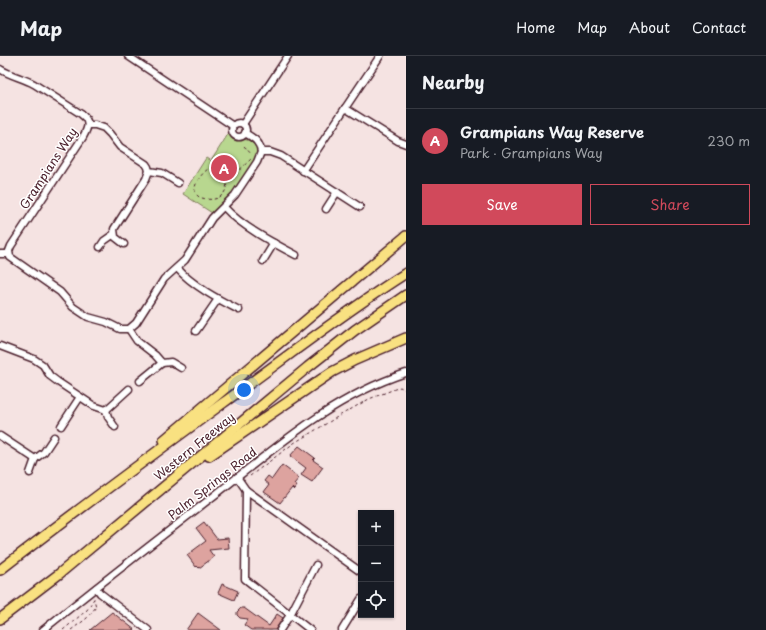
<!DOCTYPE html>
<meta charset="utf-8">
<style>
:root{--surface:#171b24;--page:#242831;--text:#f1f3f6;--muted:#9ea1a6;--line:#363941;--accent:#d1495b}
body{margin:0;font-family:"Playpen Sans",sans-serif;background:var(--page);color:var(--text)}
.controls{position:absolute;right:12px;bottom:12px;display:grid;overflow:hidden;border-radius:0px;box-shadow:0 1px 3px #0004}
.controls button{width:36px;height:36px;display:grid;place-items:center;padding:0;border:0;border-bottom:1px solid var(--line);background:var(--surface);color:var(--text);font:20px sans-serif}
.you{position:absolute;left:244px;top:334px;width:14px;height:14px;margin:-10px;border:3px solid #fff;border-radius:50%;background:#1a73e8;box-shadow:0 0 0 6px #1a73e833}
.badge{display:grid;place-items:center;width:26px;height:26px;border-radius:50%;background:var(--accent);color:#fff;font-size:13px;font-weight:700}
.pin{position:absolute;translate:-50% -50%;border:2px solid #fff;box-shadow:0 1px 4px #0006}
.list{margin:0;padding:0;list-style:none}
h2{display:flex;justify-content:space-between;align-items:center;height:52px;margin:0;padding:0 16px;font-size:17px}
h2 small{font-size:13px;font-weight:400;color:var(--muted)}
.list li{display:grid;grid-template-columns:26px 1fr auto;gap:12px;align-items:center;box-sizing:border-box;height:64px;padding:0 16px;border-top:1px solid var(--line)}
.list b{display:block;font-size:15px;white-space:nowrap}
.list p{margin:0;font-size:13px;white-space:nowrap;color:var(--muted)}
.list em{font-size:13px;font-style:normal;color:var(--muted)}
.actions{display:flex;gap:8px;padding:12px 16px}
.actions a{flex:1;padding:9px 0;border:1px solid var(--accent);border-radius:0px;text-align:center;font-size:14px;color:var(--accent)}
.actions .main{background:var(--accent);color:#fff}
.icon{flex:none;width:22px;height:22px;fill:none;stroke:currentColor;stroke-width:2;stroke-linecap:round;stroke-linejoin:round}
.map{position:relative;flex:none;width:406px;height:574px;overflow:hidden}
header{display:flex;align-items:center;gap:24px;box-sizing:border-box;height:56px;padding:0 20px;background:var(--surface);border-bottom:1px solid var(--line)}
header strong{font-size:19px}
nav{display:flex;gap:22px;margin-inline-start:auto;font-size:14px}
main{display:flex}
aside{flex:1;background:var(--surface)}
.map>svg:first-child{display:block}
</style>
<header>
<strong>Map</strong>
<nav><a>Home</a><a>Map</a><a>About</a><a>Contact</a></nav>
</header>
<main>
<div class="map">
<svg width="406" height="574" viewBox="0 0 406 574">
<rect width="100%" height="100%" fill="#f5e3e2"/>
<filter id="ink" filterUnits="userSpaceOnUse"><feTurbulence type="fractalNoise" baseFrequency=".025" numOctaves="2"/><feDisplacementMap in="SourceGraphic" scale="8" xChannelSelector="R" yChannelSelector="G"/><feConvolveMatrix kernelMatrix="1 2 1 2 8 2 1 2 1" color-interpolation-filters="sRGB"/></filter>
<g filter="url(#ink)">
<path fill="#b8d78f" stroke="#817b5d" d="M 230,75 C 237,89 247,78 255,90 C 257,92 257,96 257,99 C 254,109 236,135 228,143 C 223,148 217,152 212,157 L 183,138 L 206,102 L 211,105 Z"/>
<g fill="#dda39f" stroke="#4a1f2b">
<path d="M 299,390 L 315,402 L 313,404 L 323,411 L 312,426 L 301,419 L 306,412 L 290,400 Z"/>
<path d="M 282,409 L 299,422 L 294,428 L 297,430 L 294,434 L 292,432 L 280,447 L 264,436 L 269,429 L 264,425 L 268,420 L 272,423 Z"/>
<path d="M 204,466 L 217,483 L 228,482 L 229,492 L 209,494 L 214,501 L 199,512 L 197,510 L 196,511 L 187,499 L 206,485 L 196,472 Z"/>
<path d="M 222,528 L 238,535 L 234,544 L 218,537 Z"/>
<path d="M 241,552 L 244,552 L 269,570 L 277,558 L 283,562 L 275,574 L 251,574 L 244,569 L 248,563 L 240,562 L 237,559 L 237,556 Z"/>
<path d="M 112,556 L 135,574 L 90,574 Z"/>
<path d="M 198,557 L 221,574 L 186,574 Z"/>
</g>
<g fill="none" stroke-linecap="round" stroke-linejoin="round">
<defs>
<g id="minor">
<path d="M 128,0 L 233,70"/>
<path d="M 0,13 C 11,20 23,22 34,28 L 81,58 C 91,65 88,72 83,81 L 11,190 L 9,195 L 10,201 L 60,236 L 73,251 L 88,261 L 106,266 L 120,273 L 129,273 L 136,267 L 164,223 L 185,204 L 212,162 L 235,139 L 257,106 L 261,96"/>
<path d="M 345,52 L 398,85 L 406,88"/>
<circle cx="239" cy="74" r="7"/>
<path d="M 243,68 L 288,0"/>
<path d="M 88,69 L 95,69 L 104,72 L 110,78 L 120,91 L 146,108 L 148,111 L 149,115 L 162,117 L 178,127"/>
<path d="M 245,77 C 253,82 260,85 261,96 L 270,96 L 281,100 L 360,151"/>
<path d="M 303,115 L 380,0"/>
<path d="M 224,151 C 241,170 273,187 296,199"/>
<path d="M 326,153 L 337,136"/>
<path d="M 124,188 L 115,181 L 114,173 L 146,123 L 149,115"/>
<path d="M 100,191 L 104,185 L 114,178"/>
<path d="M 0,198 L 9,198"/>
<path d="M 263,205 L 274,187"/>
<path d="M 177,212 C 193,230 218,243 239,254"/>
<path d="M 129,273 L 137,285 L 155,299 L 162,307 L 171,306 L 181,312"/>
<path d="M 196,275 L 218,243"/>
<path d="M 0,290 L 34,303 L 43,309 L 50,320 L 58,326 L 94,350 L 106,354 L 129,333"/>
<path d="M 140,325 L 162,307"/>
<path d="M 106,354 L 108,361 L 115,371"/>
<path d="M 61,370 L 80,341"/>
<path d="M 0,380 L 35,403 L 44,396 L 54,381"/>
<path d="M 30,417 L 35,403"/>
<path d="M 237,421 L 246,434 L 361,516"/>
<path d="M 246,434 L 245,523 L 310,574"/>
<path d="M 96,532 L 100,537 L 148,574"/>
<path d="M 43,574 C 100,528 158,483 215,439 C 275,392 332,341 406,317"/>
<path d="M 280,574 L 290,559 L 316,509"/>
<path d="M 342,574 L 361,543"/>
</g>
<g id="highway">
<path d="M 164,384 L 406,180"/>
<path d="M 209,400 L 332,316 L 355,304 L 406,282"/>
<path d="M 0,514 C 73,457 148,402 223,347 C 284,303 343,257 406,217"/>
<path d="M 0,563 L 59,518 L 308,311 L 355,274 L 406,239"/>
</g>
</defs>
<use href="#minor" stroke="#4a1f2b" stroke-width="9"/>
<use href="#highway" stroke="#4a1f2b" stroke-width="12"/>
<g stroke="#4a1f2b" stroke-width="1" stroke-dasharray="3 3" stroke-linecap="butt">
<path d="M 244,90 L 252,99"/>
<path d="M 214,110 C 233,117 231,147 206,143 C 203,142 199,142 197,139 C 189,131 205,112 214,110 Z"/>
<path d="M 227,126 L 252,102"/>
<path d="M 250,420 L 294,387 L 339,360 L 369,343 L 400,331 L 406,334"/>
<path d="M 63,574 L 87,554 L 95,541"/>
<path d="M 71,574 L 86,563 L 96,551 L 94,543"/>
</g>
<use href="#minor" stroke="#fff" stroke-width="6"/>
<use href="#highway" stroke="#f9e181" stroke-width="9"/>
</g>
</g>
<g text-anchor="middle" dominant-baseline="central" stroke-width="3" stroke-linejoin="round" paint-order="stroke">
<g font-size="12" fill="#4a1f2b" stroke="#fff">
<text transform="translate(48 112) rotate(-57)">Grampians Way</text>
<text transform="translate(194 390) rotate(-39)">Western Freeway</text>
<text transform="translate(212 427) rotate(-38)">Palm Springs Road</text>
</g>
</g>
</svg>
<div class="controls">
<button>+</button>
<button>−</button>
<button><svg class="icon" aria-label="locate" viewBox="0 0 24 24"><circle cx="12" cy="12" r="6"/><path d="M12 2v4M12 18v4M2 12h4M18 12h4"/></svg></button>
</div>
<div class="you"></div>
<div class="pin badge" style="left:224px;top:112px">A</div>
</div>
<aside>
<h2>Nearby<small></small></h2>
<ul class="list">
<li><span class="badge">A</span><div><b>Grampians Way Reserve</b><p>Park · Grampians Way</p></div><em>230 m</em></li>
</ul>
<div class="actions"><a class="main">Save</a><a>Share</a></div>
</aside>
</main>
